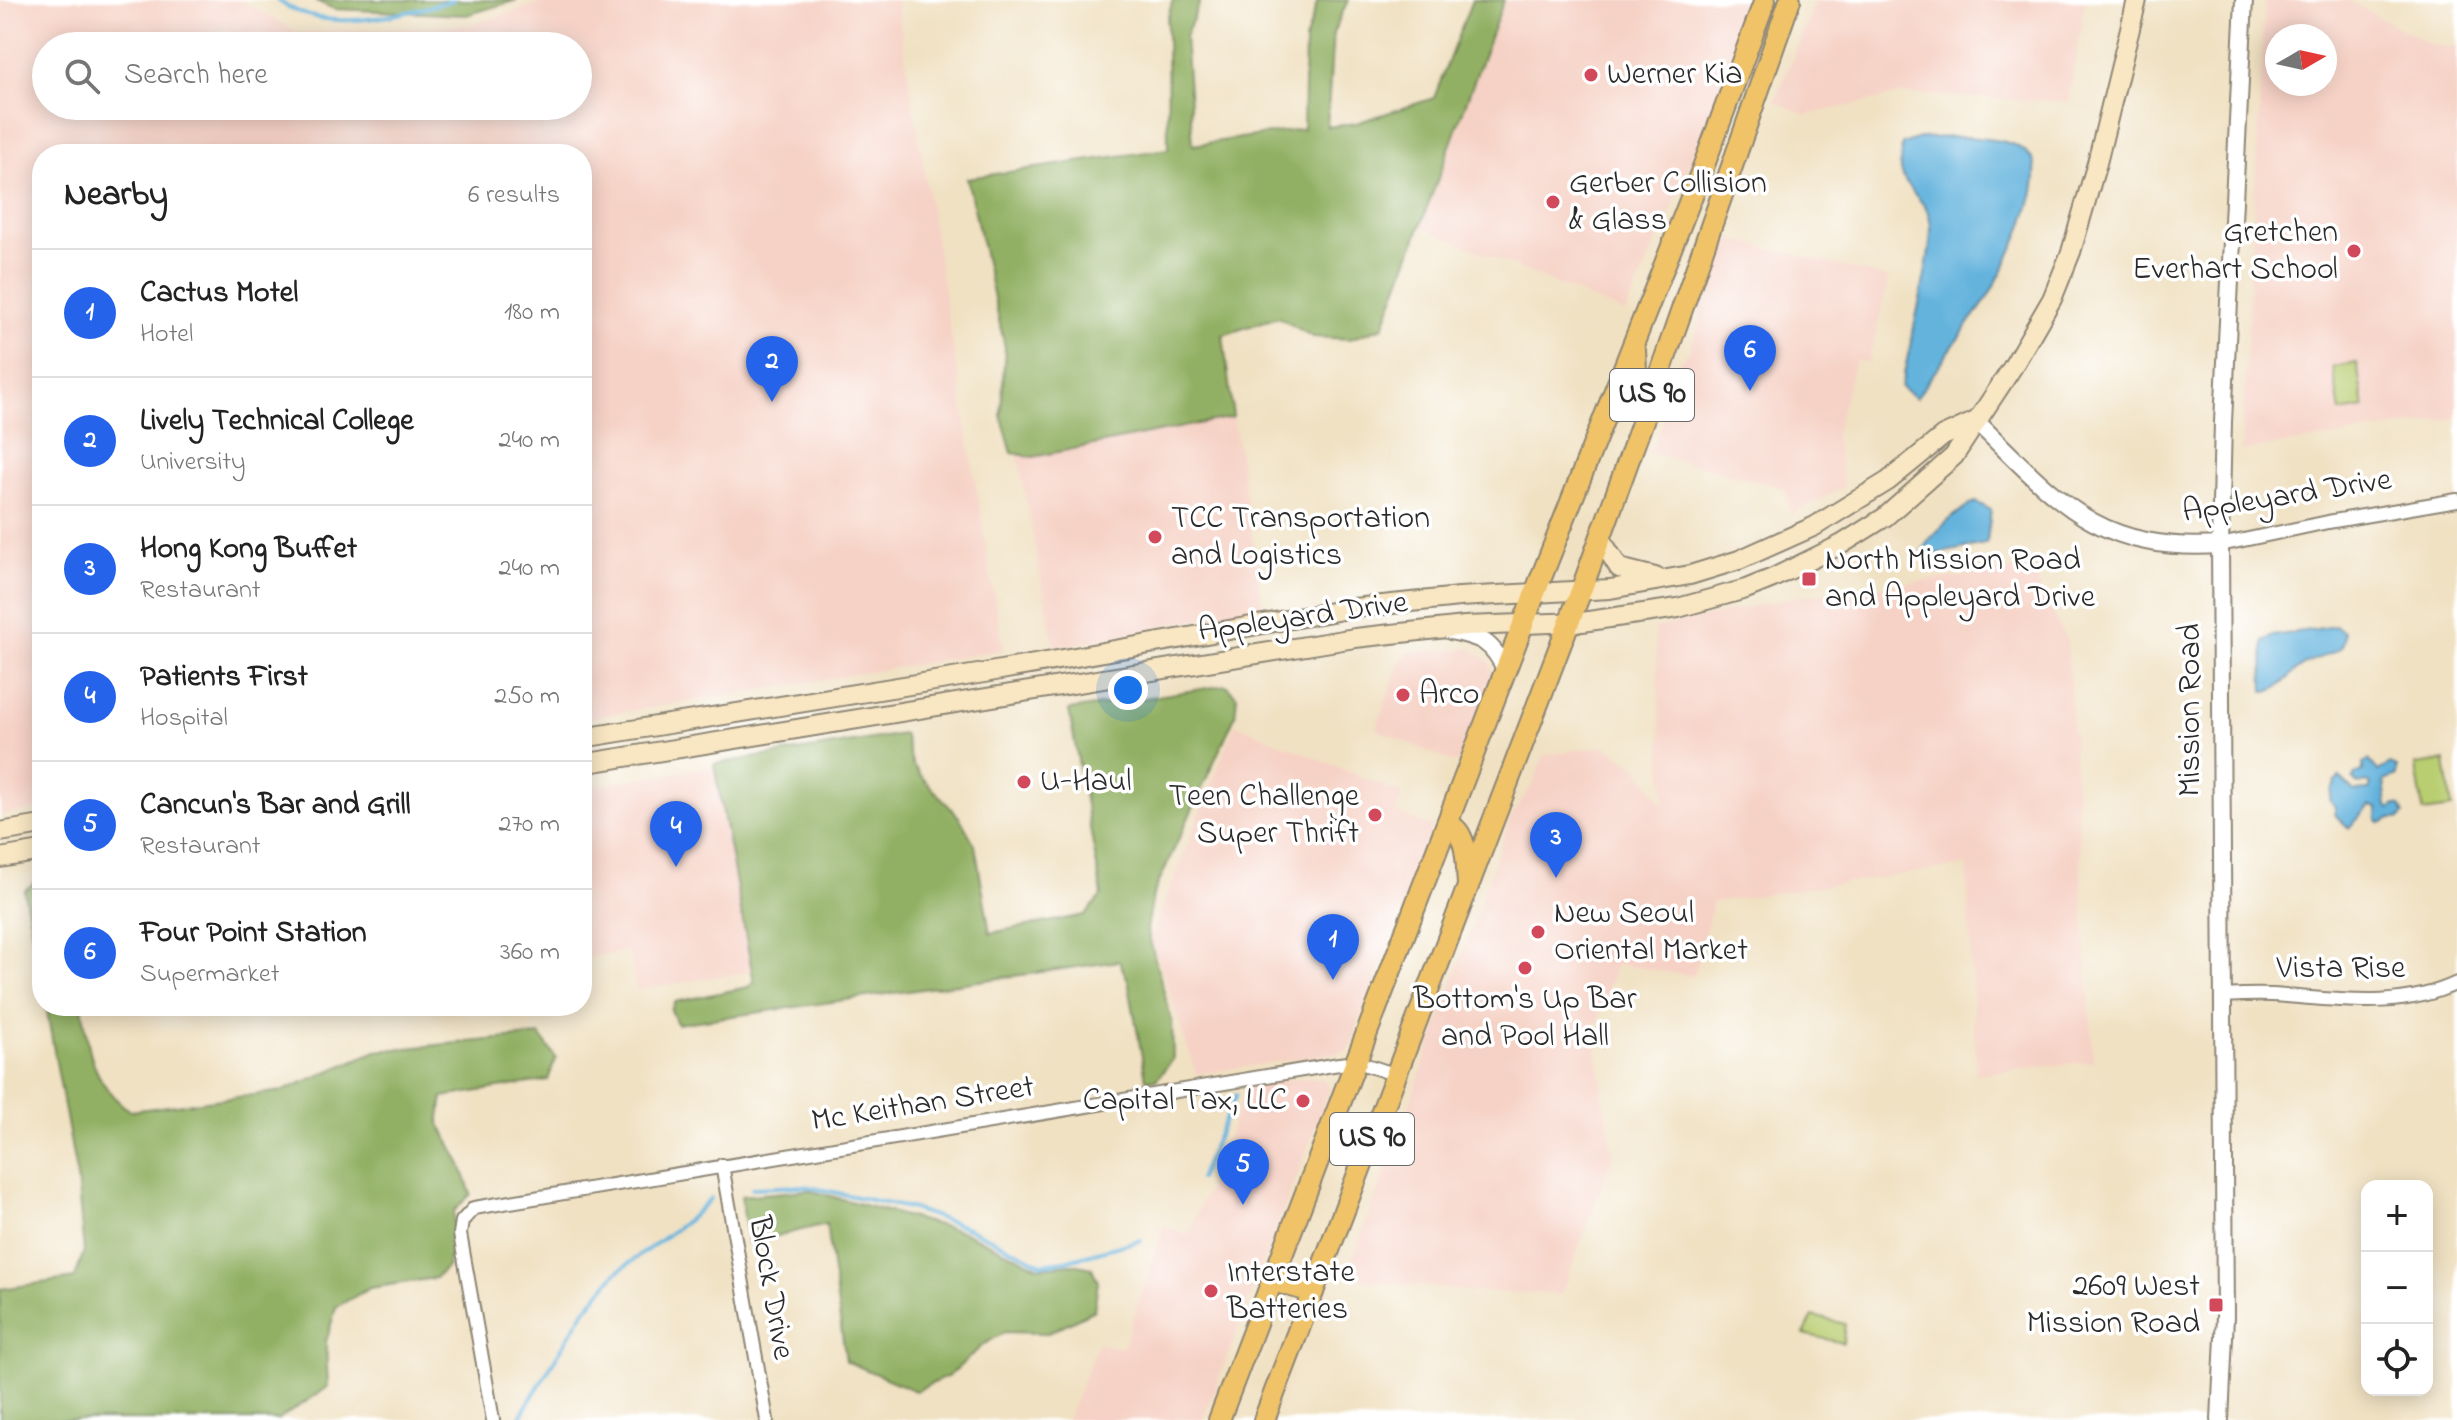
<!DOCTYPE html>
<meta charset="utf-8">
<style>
:root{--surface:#fff;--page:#f6f6f6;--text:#222;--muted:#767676;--line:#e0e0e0;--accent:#2563eb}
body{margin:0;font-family:"Indie Flower",sans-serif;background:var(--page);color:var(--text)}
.controls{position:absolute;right:24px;bottom:24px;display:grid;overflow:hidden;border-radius:16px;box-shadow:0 4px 20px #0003}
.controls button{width:72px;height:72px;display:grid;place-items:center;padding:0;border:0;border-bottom:2px solid var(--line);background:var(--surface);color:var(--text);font:40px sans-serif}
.compass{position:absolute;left:2265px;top:24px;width:72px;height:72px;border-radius:50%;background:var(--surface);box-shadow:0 4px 20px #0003;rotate:81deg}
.you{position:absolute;left:1128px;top:690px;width:28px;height:28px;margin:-20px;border:6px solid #fff;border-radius:50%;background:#1a73e8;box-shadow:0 0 0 12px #1a73e833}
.badge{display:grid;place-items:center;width:52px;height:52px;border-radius:50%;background:var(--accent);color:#fff;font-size:26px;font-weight:700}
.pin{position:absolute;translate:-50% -66px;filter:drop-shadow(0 2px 4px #0008)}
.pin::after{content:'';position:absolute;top:42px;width:28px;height:24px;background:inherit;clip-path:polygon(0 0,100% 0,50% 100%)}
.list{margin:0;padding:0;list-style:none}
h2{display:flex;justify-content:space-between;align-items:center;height:104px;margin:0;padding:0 32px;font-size:34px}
h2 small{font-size:26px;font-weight:400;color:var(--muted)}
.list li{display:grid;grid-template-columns:52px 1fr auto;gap:24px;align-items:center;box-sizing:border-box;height:128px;padding:0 32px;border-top:2px solid var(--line)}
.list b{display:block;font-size:30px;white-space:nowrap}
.list p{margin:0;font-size:26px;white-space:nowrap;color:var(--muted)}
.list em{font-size:26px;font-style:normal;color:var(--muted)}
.icon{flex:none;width:44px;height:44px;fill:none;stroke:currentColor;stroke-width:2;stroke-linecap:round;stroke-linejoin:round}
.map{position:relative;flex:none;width:2457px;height:1420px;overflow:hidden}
.search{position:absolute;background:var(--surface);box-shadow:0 4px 20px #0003;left:32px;top:32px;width:560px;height:88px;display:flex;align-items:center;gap:20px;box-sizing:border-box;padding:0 28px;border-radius:44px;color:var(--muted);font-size:30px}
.panel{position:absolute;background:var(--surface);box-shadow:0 4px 20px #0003;left:32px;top:144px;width:560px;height:872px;border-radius:32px}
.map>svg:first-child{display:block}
</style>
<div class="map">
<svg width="2457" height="1420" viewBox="0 0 2457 1420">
<rect width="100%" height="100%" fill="#fff"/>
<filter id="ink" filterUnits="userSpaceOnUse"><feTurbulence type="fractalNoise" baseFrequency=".0125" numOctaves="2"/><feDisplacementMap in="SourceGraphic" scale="16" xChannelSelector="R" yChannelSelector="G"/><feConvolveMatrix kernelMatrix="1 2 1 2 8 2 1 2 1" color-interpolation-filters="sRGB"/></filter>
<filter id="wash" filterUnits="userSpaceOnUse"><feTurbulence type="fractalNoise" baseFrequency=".006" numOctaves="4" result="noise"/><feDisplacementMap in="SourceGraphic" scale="32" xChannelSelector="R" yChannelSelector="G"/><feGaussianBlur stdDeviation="1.8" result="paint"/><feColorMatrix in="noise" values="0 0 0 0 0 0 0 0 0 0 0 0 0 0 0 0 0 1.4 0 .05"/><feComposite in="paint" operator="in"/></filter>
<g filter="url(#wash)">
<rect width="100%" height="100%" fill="#f0e1c2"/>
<g fill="#f6d1c5" fill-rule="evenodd">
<path d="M 0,0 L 240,0 L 299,33 L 467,26 L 550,0 L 896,0 L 1003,650 L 582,719 L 582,154 L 42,154 L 42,808 L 0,815 ZM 578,46 L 578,106 L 46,106 L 46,46 Z"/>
<path d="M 1506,0 L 1753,0 L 1686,176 L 1625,313 L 1422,227 Z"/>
<path d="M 1816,0 L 2085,0 L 2068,102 L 1904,94 L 1806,115 L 1775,101 Z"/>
<path d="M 2265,0 L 2346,0 L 2434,46 L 2457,47 L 2457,418 L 2241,451 ZM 2277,36 L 2325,36 L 2325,84 L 2277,84 Z"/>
<path d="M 1726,238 L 1889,278 L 1868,363 L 1855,360 L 1835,434 L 1844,487 L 1791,514 L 1785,489 L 1649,452 L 1661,428 L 1675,387 L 1673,377 L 1678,363 L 1689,352 L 1701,319 L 1700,306 Z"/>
<path d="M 1233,416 L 1263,606 L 1054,648 L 1017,451 Z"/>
<path d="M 2036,567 L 2038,583 L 2067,642 L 2093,1061 L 1976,1074 L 1967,865 L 1713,902 L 1694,976 L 1616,964 L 1594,1033 L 1613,1156 L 1561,1294 L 1468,1291 L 1345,1278 L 1398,1137 L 1510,818 L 1533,784 L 1544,755 L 1605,746 L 1636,766 L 1665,808 L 1655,628 L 1795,597 Z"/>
<path d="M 1471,649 L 1485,658 L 1491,665 L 1492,676 L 1457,764 L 1376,729 L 1399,664 L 1409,652 Z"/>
<path d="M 1235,724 L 1402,794 L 1395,812 L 1432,828 L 1348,1051 L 1196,1074 L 1151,937 Z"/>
<path d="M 720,765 L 753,971 L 636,990 L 629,951 L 582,958 L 582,788 Z"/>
<path d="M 1308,1078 L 1322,1079 L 1330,1088 L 1203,1420 L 1067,1420 L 1098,1343 L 1123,1348 L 1164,1226 L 1187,1235 L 1215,1175 L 1247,1083 Z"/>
</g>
<g fill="#b9cd71" stroke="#727c4e" stroke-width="2">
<path d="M 2357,363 L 2364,408 L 2340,412 L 2333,367 Z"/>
<path d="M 2445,761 L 2452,808 L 2423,812 L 2416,765 Z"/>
<path d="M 1813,1316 L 1845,1324 L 1843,1343 L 1804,1334 Z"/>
</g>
<g fill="#92b063" stroke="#5e6e47" stroke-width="2">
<path d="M 314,0 L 517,0 L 466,15 L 334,9 Z"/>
<path d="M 1173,0 L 1201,0 L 1185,37 L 1193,145 L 1303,129 L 1305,41 L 1318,0 L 1348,0 L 1333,33 L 1327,127 L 1356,123 L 1434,98 L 1472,0 L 1504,0 L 1383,327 L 1350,339 L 1313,337 L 1278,317 L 1223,335 L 1233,417 L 1033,457 L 1012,453 L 1001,415 L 1005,347 L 967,178 L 1168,149 L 1167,20 Z"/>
<path d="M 1226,685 L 1237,696 L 1235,716 L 1153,895 L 1147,929 L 1172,1022 L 1173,1059 L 1156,1080 L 1146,1079 L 1128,980 L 1119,961 L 677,1024 L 671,1010 L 675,1002 L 748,987 L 754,982 L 714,764 L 904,734 L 912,763 L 919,774 L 960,818 L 975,845 L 990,933 L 1085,915 L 1102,895 L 1069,710 Z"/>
<path d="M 42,876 L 42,987 L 24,891 Z"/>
<path d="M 46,1006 L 82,1006 C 89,1051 91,1082 130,1111 L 283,1091 L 376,1051 L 540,1035 L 556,1058 L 548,1080 L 443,1097 L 439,1122 L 461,1165 L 471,1194 L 454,1211 L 453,1246 L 447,1267 L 435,1278 L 370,1288 L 336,1307 L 326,1342 L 328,1387 L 278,1420 L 0,1420 L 0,1289 L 75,1278 L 84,1251 L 77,1178 Z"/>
<path d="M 808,1190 L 964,1232 L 1039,1267 L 1072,1264 L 1092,1268 L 1098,1282 L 1094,1310 L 1048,1333 L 1005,1332 L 983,1345 L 949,1376 L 915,1391 L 846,1361 L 826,1224 L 748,1243 L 741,1196 Z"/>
</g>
<g fill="#63b3dd" stroke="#476f84" stroke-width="2">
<path d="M 1967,137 C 1987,139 2016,139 2031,157 C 2051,181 1995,294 1975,315 L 1916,398 L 1901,387 C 1908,357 1914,326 1921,295 C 1925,273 1931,250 1931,227 C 1929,190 1892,196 1902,144 L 1919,138 Z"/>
<path d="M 1976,502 L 1991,510 L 1987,541 L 1984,544 L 1926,556 L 1922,554 C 1923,540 1962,507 1976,502 Z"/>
<path d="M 2335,626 L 2344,631 C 2344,638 2345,644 2339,649 C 2328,657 2313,658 2302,666 C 2289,674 2280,692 2264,692 L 2263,641 L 2273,636 Z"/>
<path d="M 2369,760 L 2378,771 L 2390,764 L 2397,767 L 2397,776 L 2384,781 L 2387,806 L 2390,809 L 2395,805 L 2400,806 L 2404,814 L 2399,819 L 2391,818 L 2381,823 L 2377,819 L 2377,808 L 2370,806 L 2349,828 L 2334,814 L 2336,808 L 2330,801 L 2331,791 L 2339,777 L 2354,791 L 2369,790 L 2371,785 L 2368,782 L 2358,784 L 2353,779 L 2355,774 L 2363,771 L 2363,763 Z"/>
</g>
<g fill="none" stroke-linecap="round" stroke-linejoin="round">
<g stroke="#63b3dd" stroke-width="4">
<path d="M 277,0 C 284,4 291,9 299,12 C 341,31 410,13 453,0"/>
<path d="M 1199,1179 L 1236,1095"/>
<path d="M 752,1188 L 805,1186 L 913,1209 L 968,1228 L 1042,1264 L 1065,1261 L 1141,1240"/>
<path d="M 518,1420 L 585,1310 L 616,1273 L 688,1220 L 711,1198"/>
</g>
</g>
</g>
<g filter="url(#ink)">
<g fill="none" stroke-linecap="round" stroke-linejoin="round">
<defs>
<g id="minor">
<path d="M 2220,545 L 2328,522 L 2457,500"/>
<path d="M 2222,996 C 2239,995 2256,994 2272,995 C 2335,999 2398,1011 2457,983"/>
<path d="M 722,1165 L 767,1420"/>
<path d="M 493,1420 L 460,1234 L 462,1221 L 474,1208 L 1339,1064 L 1357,1062 L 1397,1075"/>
</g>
<g id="tertiary">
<path d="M 1976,421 C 2057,500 2097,553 2220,545"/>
<path d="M 1450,631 C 1481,637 1492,641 1506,671"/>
<path d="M 2220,1420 L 2225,1316 L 2220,545 L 2223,422 L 2244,0"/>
</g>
<g id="secondary">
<path d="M 1600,538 L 1619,568 L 1655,577"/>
<path d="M 582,738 L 984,673 L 1354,608 L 1459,597 L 1610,589 L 1690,575 L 1739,560 L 1815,526 L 1888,481 L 1943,436 L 1976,421"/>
<path d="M 582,764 L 1355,638 L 1465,626 L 1582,622 L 1678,608 L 1746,589 L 1773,578 L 1842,544 L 1885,517 L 1954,456 L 2012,368 L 2052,299 L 2071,252 L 2097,163 L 2137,0"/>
<path d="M 0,832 L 42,825"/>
<path d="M 0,858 L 42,851"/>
</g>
<g id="primary">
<path d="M 1635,351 L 1637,389 L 1649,404"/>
<path d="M 1448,824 C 1469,833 1466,865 1468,884"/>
<path d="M 1273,1281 L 1313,1292"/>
<path d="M 1219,1420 L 1535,593 L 1704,165 L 1765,0"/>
<path d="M 1264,1420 L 1581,591 L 1649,404 L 1790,0"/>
</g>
</defs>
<use href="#minor" stroke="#8e8676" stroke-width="16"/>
<use href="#tertiary" stroke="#8e8676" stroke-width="20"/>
<use href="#secondary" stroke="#8e8676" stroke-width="22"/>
<use href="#primary" stroke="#8e8676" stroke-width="24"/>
<use href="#minor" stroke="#fff" stroke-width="12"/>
<use href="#tertiary" stroke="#fff" stroke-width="16"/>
<use href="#secondary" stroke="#f9e7c3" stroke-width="18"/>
<use href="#primary" stroke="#f0c369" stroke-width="20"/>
</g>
</g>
<g fill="#d1495b" stroke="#fff" stroke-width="3">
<circle cx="1591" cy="75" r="8"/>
<circle cx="1553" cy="202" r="8"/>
<circle cx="2354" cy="251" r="8"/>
<circle cx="1155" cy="537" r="8"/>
<rect x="1801" y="571" width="16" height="16" rx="4"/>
<circle cx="1403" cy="695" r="8"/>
<circle cx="1024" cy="782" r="8"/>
<circle cx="1375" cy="815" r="8"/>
<circle cx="1538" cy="932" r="8"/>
<circle cx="1525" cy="968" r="8"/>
<circle cx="1303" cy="1101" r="8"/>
<circle cx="1211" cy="1291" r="8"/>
<rect x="2208" y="1297" width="16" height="16" rx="4"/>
</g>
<g text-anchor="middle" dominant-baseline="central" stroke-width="7" stroke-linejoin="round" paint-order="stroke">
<g fill="#fff" stroke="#6b6b6b" stroke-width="2">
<rect x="1610" y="369" width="84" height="52" rx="6"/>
<rect x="1330" y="1113" width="84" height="52" rx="6"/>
</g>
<g font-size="30" font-weight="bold" fill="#2b2b2b">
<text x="1652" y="395">US 90</text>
<text x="1372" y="1139">US 90</text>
</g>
<g font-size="32" fill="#2b2b2b" stroke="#fff" text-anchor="start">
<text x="1607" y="75">Werner Kia</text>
<text x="1569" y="184">Gerber Collision<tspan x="1569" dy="37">&amp; Glass</tspan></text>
<text x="2338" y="233" text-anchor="end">Gretchen<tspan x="2338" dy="37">Everhart School</tspan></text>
<text x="1171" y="519">TCC Transportation<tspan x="1171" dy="37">and Logistics</tspan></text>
<text x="1825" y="561">North Mission Road<tspan x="1825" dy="37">and Appleyard Drive</tspan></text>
<text x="1419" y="695">Arco</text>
<text x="1040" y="782">U-Haul</text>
<text x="1359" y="797" text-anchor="end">Teen Challenge<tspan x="1359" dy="37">Super Thrift</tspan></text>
<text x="1554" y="914">New Seoul<tspan x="1554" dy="37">Oriental Market</tspan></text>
<text x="1525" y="1000" text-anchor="middle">Bottom's Up Bar<tspan x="1525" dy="37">and Pool Hall</tspan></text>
<text x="1287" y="1101" text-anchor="end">Capital Tax, LLC</text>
<text x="1227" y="1273">Interstate<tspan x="1227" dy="37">Batteries</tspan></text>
<text x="2200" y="1287" text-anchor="end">2609 West<tspan x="2200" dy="37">Mission Road</tspan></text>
</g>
<g font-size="32" fill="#2b2b2b" stroke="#fff">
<text transform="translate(2287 497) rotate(-9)">Appleyard Drive</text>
<text transform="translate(1303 618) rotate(-8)">Appleyard Drive</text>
<text transform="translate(2191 710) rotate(-90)">Mission Road</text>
<text x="2341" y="969">Vista Rise</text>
<text transform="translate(923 1105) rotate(-9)">Mc Keithan Street</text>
<text transform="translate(770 1288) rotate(80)">Block Drive</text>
</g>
</g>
</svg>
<div class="controls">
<button>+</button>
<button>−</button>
<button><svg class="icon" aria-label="locate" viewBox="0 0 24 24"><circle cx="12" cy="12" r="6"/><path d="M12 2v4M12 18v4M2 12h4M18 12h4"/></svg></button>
</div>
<svg class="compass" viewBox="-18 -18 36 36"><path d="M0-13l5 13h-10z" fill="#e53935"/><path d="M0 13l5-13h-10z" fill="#767676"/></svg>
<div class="you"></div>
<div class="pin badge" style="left:1333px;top:980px">1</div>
<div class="pin badge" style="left:772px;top:402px">2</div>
<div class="pin badge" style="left:1556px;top:878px">3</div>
<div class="pin badge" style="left:676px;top:867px">4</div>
<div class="pin badge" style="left:1243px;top:1205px">5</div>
<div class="pin badge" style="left:1750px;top:391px">6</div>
<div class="search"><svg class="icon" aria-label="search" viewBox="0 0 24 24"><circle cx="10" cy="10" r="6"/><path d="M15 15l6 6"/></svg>Search here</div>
<section class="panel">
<h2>Nearby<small>6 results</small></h2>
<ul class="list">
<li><span class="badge">1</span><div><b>Cactus Motel</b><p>Hotel</p></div><em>180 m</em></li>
<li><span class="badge">2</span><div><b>Lively Technical College</b><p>University</p></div><em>240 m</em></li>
<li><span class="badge">3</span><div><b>Hong Kong Buffet</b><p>Restaurant</p></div><em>240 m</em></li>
<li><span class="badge">4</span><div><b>Patients First</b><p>Hospital</p></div><em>250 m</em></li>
<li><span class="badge">5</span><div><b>Cancun's Bar and Grill</b><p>Restaurant</p></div><em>270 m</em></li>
<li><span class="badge">6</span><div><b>Four Point Station</b><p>Supermarket</p></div><em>360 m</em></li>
</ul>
</section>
</div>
